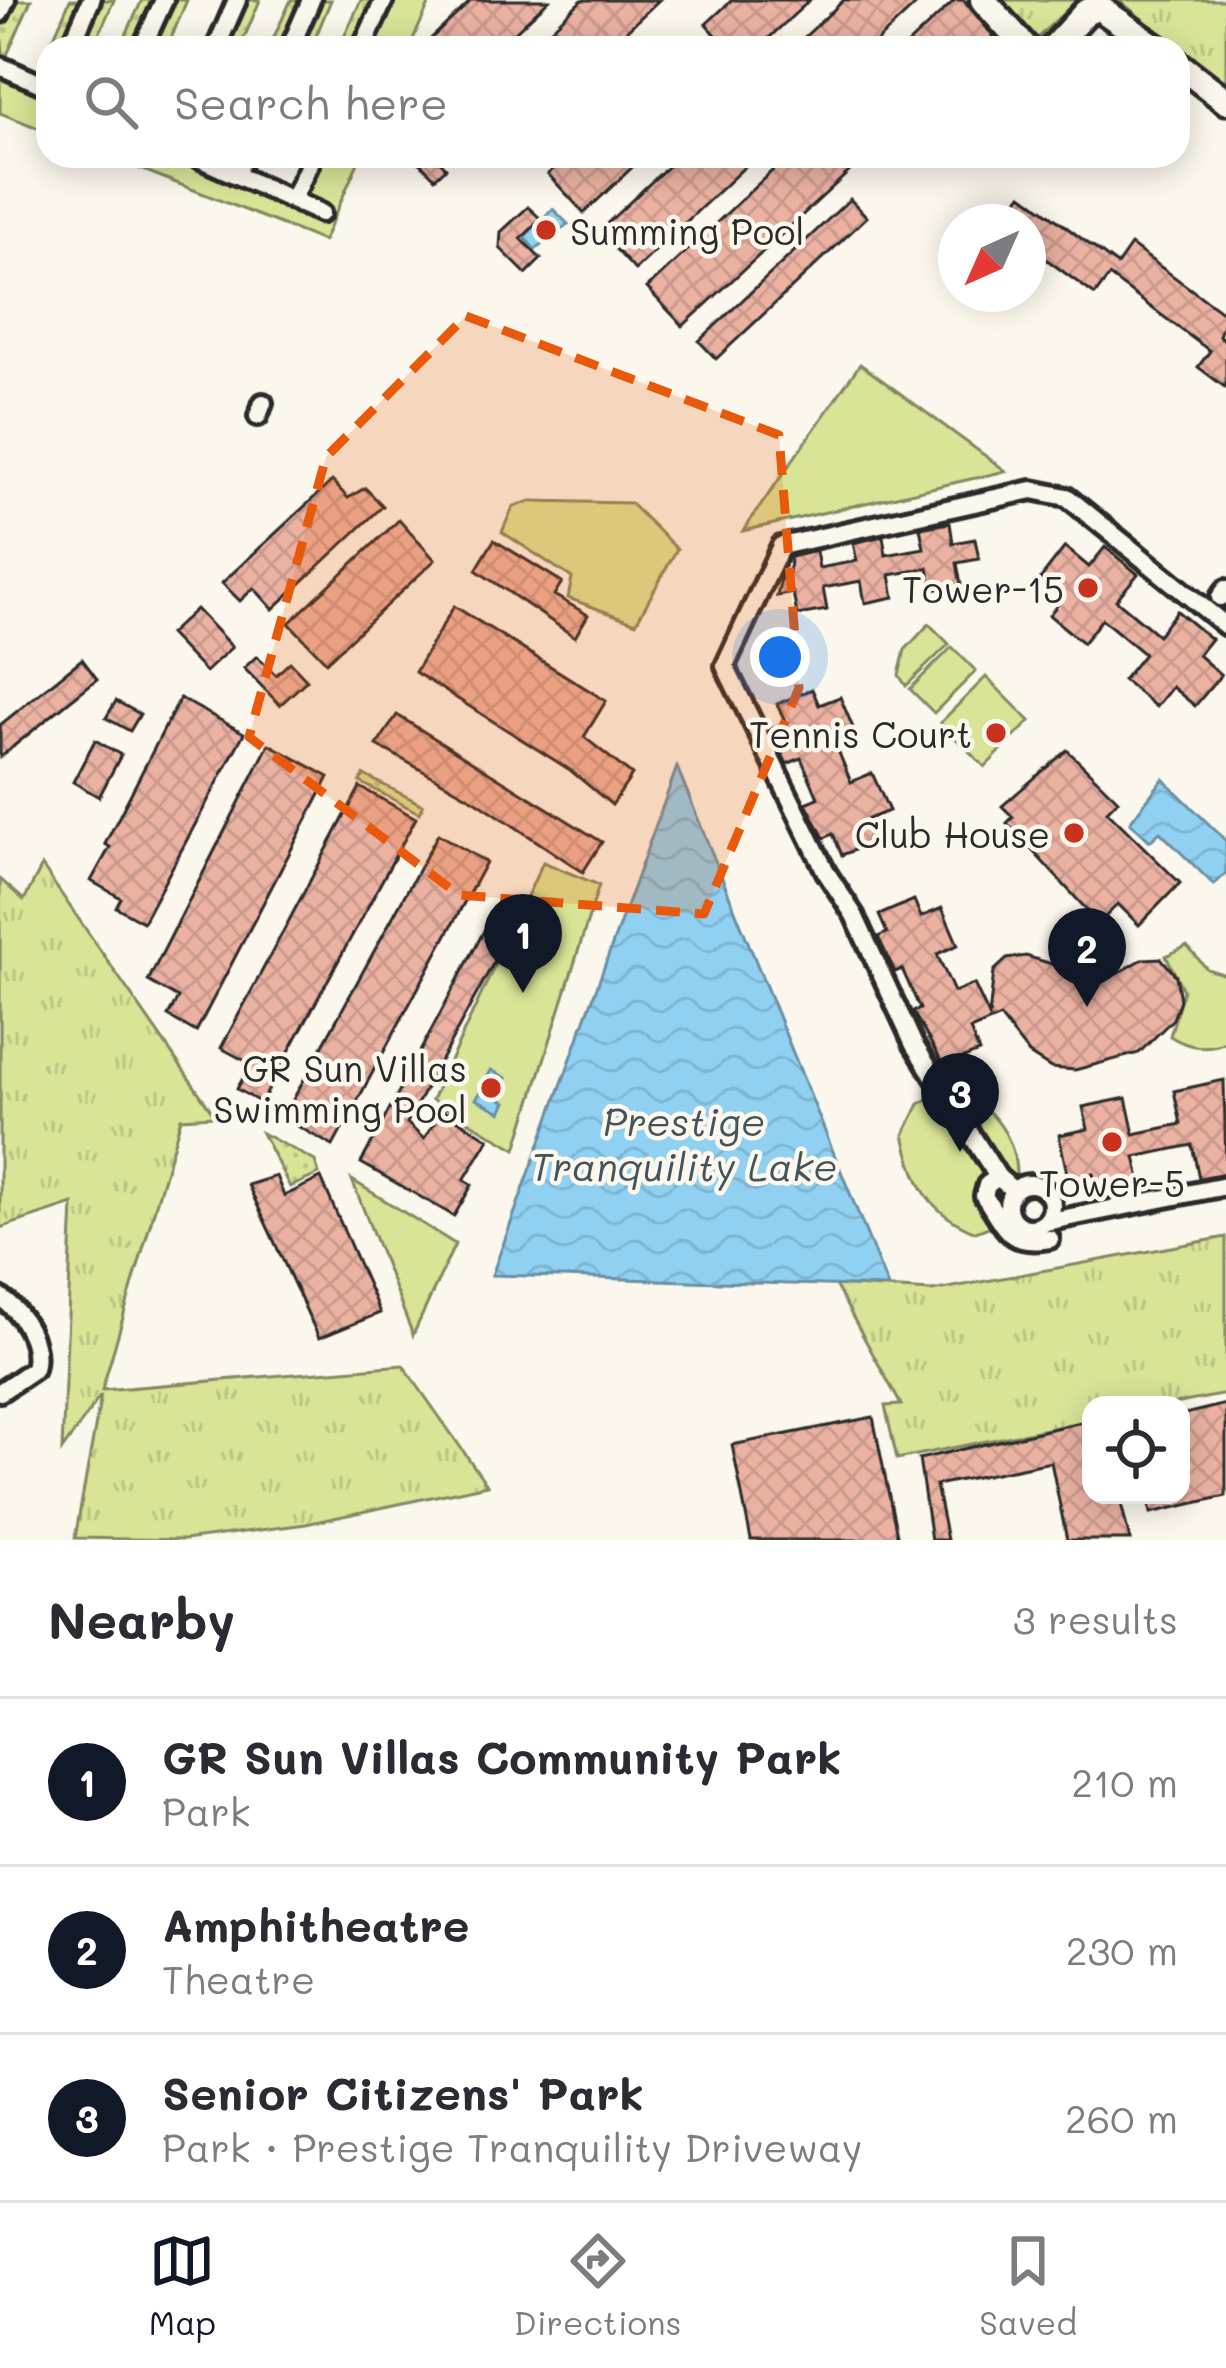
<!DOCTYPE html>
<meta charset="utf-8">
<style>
:root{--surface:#fff;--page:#f2f2f3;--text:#2b2b33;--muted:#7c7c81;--line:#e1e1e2;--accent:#111827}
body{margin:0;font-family:Mali,sans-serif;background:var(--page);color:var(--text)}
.controls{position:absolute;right:36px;bottom:36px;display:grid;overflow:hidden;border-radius:24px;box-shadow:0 6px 30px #0003}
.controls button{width:108px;height:108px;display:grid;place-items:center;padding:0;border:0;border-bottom:3px solid var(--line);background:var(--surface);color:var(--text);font:60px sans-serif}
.compass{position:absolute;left:938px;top:204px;width:108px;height:108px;border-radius:50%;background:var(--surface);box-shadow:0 6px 30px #0003;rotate:225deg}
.you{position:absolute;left:780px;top:657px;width:42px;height:42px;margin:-30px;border:9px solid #fff;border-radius:50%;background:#1a73e8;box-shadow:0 0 0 18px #1a73e833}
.badge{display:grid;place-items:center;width:78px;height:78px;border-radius:50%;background:var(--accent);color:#fff;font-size:39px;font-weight:700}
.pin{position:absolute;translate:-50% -99px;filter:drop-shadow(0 3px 6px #0008)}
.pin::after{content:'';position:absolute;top:63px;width:42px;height:36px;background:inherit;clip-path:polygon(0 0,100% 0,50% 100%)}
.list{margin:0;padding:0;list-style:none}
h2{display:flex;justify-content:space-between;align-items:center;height:156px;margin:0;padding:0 48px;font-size:51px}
h2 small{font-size:39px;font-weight:400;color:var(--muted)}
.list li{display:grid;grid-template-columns:78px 1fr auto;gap:36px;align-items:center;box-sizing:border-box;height:168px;padding:0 48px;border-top:3px solid var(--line)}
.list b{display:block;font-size:45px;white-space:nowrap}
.list p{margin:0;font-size:39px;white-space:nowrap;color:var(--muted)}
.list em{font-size:39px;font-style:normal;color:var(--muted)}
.icon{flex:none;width:66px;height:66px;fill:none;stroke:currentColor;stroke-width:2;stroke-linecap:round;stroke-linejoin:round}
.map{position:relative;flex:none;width:1226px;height:1540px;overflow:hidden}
.search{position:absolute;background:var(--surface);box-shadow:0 6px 30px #0003;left:36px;right:36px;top:36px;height:132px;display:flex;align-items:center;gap:30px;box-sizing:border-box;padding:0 42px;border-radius:36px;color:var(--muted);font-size:45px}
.sheet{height:660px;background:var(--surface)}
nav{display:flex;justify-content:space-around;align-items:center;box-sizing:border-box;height:168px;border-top:3px solid var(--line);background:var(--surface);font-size:33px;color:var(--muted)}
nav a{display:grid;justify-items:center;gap:6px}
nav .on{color:var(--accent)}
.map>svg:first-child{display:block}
</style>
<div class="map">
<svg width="1226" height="1540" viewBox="0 0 1226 1540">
<defs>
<pattern id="grass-tufts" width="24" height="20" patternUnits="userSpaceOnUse" patternTransform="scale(3)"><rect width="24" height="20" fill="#d9e497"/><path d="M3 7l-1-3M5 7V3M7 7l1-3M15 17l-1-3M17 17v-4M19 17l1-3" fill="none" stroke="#bac482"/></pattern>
<pattern id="garden-dots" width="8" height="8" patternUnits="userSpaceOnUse" patternTransform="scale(3)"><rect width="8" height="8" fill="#d9e497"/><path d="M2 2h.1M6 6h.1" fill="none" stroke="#bac482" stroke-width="1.8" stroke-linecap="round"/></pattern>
<pattern id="water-waves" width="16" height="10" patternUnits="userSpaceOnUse" patternTransform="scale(3)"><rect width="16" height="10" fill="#90d1f2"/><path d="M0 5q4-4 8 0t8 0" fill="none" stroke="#7cb4d0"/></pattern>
<pattern id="building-cross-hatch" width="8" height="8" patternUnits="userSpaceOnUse" patternTransform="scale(3)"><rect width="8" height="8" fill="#ebb2a2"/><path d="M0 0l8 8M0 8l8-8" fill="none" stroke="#ca998c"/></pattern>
</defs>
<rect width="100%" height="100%" fill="#fbf7ec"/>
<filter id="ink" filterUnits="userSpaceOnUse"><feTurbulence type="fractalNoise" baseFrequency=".00833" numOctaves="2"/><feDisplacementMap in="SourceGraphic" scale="24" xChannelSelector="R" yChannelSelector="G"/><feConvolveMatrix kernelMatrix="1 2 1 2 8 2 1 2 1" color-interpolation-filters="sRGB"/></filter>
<g filter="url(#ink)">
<g fill="url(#grass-tufts)" stroke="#828861" stroke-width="3">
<path d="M 996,0 L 1077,0 L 1034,41 Z"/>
<path d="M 1119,0 L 1226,0 L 1226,88 Z"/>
<path d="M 42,866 L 215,1116 L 181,1118 L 102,1390 L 403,1365 L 487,1485 L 306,1524 L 184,1540 L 75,1538 L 101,1395 L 62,1450 L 73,1204 L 0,1228 L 0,879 L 24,900 Z"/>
<path d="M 1226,1237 L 1226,1394 L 1169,1405 L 1091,1405 L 1091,1420 L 897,1459 L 885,1406 L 901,1405 L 835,1285 L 932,1291 Z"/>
</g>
<g fill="#d9e497" stroke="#828861" stroke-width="3">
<path d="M 391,0 L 431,0 L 409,48 L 369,48 Z"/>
<path d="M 0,66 L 48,89 L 48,132 L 0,113 Z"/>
<path d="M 108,156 L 191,156 L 297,205 L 320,156 L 361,156 L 323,241 Z"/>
<path d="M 860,364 L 1006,471 L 743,531 Z"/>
<path d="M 531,501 L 630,503 L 677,549 L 636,623 L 568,598 L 572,578 L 502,532 L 513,507 Z"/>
<path d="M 929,624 L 949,644 L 906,686 L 899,675 L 905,650 Z"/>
<path d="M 952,647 L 976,671 L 934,713 L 910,689 Z"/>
<path d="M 986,677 L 1030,721 L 985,767 L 940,723 Z"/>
<path d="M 543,862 L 599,885 L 516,1149 L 432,1100 Z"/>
<path d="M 1187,946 L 1207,969 L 1226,975 L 1226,1042 C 1205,1050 1189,1048 1170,1036 L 1183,990 L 1166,956 Z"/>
<path d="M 953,1086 C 1009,1116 1028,1158 1009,1219 L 976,1232 C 928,1213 915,1184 904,1135 L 919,1104 Z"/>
<path d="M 352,1180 L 455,1244 L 413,1335 Z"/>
</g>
<g fill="url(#garden-dots)" stroke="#828861" stroke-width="3">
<path d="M 10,0 L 31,0 L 4,62 L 0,22 Z"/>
<path d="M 70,0 L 90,0 L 70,48 L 49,48 Z"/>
<path d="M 97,0 L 114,0 L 93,48 L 76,48 Z"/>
<path d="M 142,0 L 162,0 L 141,48 L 120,48 Z"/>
<path d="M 169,0 L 187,0 L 167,48 L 148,48 Z"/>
<path d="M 243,0 L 260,0 L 240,48 L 222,48 Z"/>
<path d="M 291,0 L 308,0 L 289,48 L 269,48 Z"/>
<path d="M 315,0 L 331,0 L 311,48 L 295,48 Z"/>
<path d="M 361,0 L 381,0 L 360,48 L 339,48 Z"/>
<path d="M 364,775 L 423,805 L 419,813 L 360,782 Z"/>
<path d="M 262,1133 L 315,1161 L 319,1174 L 290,1187 Z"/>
</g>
<g fill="url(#water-waves)" stroke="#688fa2" stroke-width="3">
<path d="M 553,209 L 568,224 L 535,250 L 524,237 Z"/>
<path d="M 677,767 L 888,1287 L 492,1275 Z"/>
<path d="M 1163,779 L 1226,841 L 1226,873 L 1214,885 L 1160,832 L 1150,841 L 1130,822 Z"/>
<path d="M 491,1070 L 506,1078 L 497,1097 L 506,1102 L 501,1112 L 476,1099 Z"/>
</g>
<g fill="url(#building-cross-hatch)" stroke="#2b2b2b" stroke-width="3">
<path d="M 472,0 L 549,0 L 498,48 L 421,48 Z"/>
<path d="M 582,0 L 659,0 L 608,48 L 531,48 Z"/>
<path d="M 732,0 L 810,0 L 758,48 L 728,48 L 706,24 Z"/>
<path d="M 844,0 L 921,0 L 870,48 L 793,48 Z"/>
<path d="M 955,0 L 964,0 L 993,36 L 981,48 L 904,48 Z"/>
<path d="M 413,156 L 435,156 L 446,168 L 435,178 Z"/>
<path d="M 567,156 L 644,156 L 584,213 L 548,174 Z"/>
<path d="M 679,156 L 756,156 L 635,270 L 599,231 Z"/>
<path d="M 788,156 L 866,156 L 683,326 L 647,288 Z"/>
<path d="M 1022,194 L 1117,265 L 1131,245 L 1226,315 L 1219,336 L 1226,341 L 1226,388 L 1198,367 L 1210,351 L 1109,276 L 1095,295 L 1028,246 L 1028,222 L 1001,222 Z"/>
<path d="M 850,199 L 867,217 L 716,359 L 699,341 Z"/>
<path d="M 528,207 L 541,219 L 521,239 L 541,259 L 526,274 L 500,248 L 501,232 Z"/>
<path d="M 332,481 L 348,498 L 365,488 L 383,506 L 273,609 L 254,588 L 240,601 L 222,583 Z"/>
<path d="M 399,520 L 435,560 L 326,662 L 289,623 Z"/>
<path d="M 950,523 L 953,543 L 975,539 L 979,559 L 957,563 L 961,585 L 932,590 L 928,568 L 890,575 L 894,597 L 865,603 L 861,581 L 823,588 L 827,610 L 797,615 L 793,593 L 777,596 L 782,575 L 789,573 L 790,557 L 816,551 L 819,568 L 857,561 L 853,543 L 883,536 L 886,555 L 924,548 L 920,528 Z"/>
<path d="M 494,540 L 562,582 L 554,595 L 588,615 L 575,637 L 476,570 Z"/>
<path d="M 1065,547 L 1089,567 L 1105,547 L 1138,574 L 1116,600 L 1158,635 L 1177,611 L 1211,639 L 1198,655 L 1221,675 L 1195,706 L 1172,687 L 1156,707 L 1123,680 L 1144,654 L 1102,619 L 1083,643 L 1049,615 L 1063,598 L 1040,579 Z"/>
<path d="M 454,606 L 606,701 L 584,737 L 632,775 L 612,805 L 570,770 L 415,672 Z"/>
<path d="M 196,609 L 232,647 L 205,672 L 169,634 Z"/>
<path d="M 257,656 L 276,675 L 290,662 L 307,680 L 280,705 L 244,668 Z"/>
<path d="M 82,659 L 97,679 L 0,757 L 0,725 Z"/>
<path d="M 812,689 L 819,705 L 840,697 L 856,735 L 835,743 L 844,765 L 851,782 L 872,773 L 889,811 L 868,819 L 877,841 L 842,855 L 833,834 L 824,838 L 806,803 L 818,798 L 801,758 L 787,764 L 770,729 L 785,722 L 777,704 Z"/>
<path d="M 180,698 L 244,733 L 143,922 L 116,907 L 121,898 L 91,881 L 110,847 L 105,844 Z"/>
<path d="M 116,701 L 140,714 L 130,731 L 106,718 Z"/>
<path d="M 397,715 L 602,842 L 583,872 L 478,802 L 377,745 Z"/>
<path d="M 95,740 L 121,755 L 99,797 L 73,782 Z"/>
<path d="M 269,744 L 329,777 L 196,1032 L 168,1016 L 178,998 L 148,981 Z"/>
<path d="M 1067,750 L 1118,800 L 1107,811 L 1180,883 L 1139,925 L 1118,904 L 1099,923 L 1007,823 L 1013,817 L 1002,806 Z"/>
<path d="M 360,787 L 416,818 L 261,1103 L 237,1089 L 251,1064 L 221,1048 Z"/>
<path d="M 438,834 L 486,862 L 333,1146 L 283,1118 Z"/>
<path d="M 914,900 L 921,917 L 942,908 L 958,945 L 937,954 L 954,992 L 974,984 L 989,1016 L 994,971 L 1007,959 L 1026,956 L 1091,976 L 1113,976 L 1143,959 L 1161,958 L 1176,976 L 1180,1000 L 1173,1019 L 1139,1053 L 1075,1070 L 1051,1068 L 1029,1054 L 1000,1017 L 970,1030 L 979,1052 L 944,1066 L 913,1012 L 920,1009 L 902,969 L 895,972 L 878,937 L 887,933 L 879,915 Z"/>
<path d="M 487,925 L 508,936 L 407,1123 L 424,1139 L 442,1110 L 489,1139 L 464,1180 L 472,1185 L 454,1216 L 361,1163 Z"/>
<path d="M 1224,1080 L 1226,1173 L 1199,1178 L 1192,1145 L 1135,1157 L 1142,1187 L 1098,1196 L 1093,1173 L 1068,1178 L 1059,1135 L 1088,1129 L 1083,1107 L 1126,1098 L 1134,1134 L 1181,1124 L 1174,1091 Z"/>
<path d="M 276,1176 L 284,1196 L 321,1178 L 380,1313 L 319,1338 L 248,1185 Z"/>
<path d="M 1226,1404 L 1226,1496 L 1151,1513 L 1147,1495 L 1181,1495 L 1181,1415 Z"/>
<path d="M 873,1417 L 898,1540 L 751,1540 L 732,1445 Z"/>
<path d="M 1091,1420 L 1091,1495 L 1119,1495 L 1130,1540 L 1067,1540 L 1051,1462 L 936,1485 L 947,1540 L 931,1540 L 919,1459 Z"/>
</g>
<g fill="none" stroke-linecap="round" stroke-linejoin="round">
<defs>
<g id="street">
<path d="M 0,13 L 6,0"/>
<path d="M 70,48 L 91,0"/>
<path d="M 142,48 L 164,0"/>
<path d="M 216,48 L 237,0"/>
<path d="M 290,48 L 311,0"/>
<path d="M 362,48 L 384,0"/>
<path d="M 0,66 L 48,87"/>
<path d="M 194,156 L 321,213"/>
<path d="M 236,175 L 244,156"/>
<path d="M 293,199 L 313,156"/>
<path d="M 258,416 L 263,403"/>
<path d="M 1220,597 L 1226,589"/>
<path d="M 998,1177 L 987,1185 L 984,1196 C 1007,1229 1007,1246 1050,1239"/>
<circle cx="1030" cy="1206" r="22"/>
<path d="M 1013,1190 L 998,1177 L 914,1045 L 854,915 L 826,872 L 725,666 L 781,546 L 1032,490 L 1067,497 L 1226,626"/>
<path d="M 1046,1222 L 1226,1186"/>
<path d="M 0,1297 C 22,1312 41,1343 34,1369 L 0,1392"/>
</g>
<g id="secondary">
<path d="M 983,0 L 1026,48"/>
<path d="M 1053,48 L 1085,13 L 1098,7 L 1157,48"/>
<path d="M 1178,64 L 1226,101"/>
</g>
</defs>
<use href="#street" stroke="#2b2b2b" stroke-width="26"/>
<use href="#secondary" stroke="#2b2b2b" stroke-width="33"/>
<use href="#street" stroke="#fbf7ec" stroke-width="16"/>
<use href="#secondary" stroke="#fbf7ec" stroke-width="24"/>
</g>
</g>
<path fill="#e8590c" fill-opacity="0.2" stroke="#e8590c" stroke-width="9" stroke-dasharray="24 15" stroke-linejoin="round" d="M 466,316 L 779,435 L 799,688 L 704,914 L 459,895 L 249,737 L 326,457 Z"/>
<g fill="#c8321e" stroke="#fbf7ec" stroke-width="4.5">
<circle cx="546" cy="230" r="12"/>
<circle cx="1088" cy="588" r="12"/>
<circle cx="996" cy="733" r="12"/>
<circle cx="1074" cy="833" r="12"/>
<circle cx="491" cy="1088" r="12"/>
<circle cx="1112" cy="1142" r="12"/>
</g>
<g text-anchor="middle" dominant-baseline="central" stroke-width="9" stroke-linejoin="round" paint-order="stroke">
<g font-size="36" fill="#2b2b2b" stroke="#fbf7ec" text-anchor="end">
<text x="570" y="230" text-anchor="start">Summing Pool</text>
<text x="1064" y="588">Tower-15</text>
<text x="972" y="733">Tennis Court</text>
<text x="1050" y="833">Club House</text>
<text x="467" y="1067">GR Sun Villas<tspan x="467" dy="41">Swimming Pool</tspan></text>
<text x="1112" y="1182" text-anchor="middle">Tower-5</text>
</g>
<g font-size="39" font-style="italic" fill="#44545d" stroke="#fbf7ec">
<text x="684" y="1120">Prestige<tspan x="684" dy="45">Tranquility Lake</tspan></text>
</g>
</g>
</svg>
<div class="controls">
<button><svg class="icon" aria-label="locate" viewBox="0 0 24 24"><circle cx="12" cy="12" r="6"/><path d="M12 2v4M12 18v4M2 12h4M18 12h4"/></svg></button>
</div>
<svg class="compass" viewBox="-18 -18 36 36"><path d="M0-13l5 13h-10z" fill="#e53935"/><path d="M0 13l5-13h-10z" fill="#7c7c81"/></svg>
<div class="you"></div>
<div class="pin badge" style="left:523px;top:993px">1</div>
<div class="pin badge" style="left:1087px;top:1007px">2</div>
<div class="pin badge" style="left:960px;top:1152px">3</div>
<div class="search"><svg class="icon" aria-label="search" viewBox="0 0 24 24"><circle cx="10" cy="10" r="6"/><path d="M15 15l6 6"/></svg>Search here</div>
</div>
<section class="sheet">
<h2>Nearby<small>3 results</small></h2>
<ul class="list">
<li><span class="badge">1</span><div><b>GR Sun Villas Community Park</b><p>Park</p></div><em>210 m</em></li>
<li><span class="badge">2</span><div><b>Amphitheatre</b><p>Theatre</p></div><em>230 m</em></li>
<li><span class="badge">3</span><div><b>Senior Citizens' Park</b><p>Park · Prestige Tranquility Driveway</p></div><em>260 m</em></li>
</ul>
</section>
<nav>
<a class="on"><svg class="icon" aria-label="map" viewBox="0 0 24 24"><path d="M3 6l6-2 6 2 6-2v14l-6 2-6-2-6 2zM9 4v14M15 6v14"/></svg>Map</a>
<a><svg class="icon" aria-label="directions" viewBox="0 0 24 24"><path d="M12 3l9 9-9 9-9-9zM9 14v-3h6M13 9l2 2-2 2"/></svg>Directions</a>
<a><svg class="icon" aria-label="saved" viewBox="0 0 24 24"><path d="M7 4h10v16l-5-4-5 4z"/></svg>Saved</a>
</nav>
